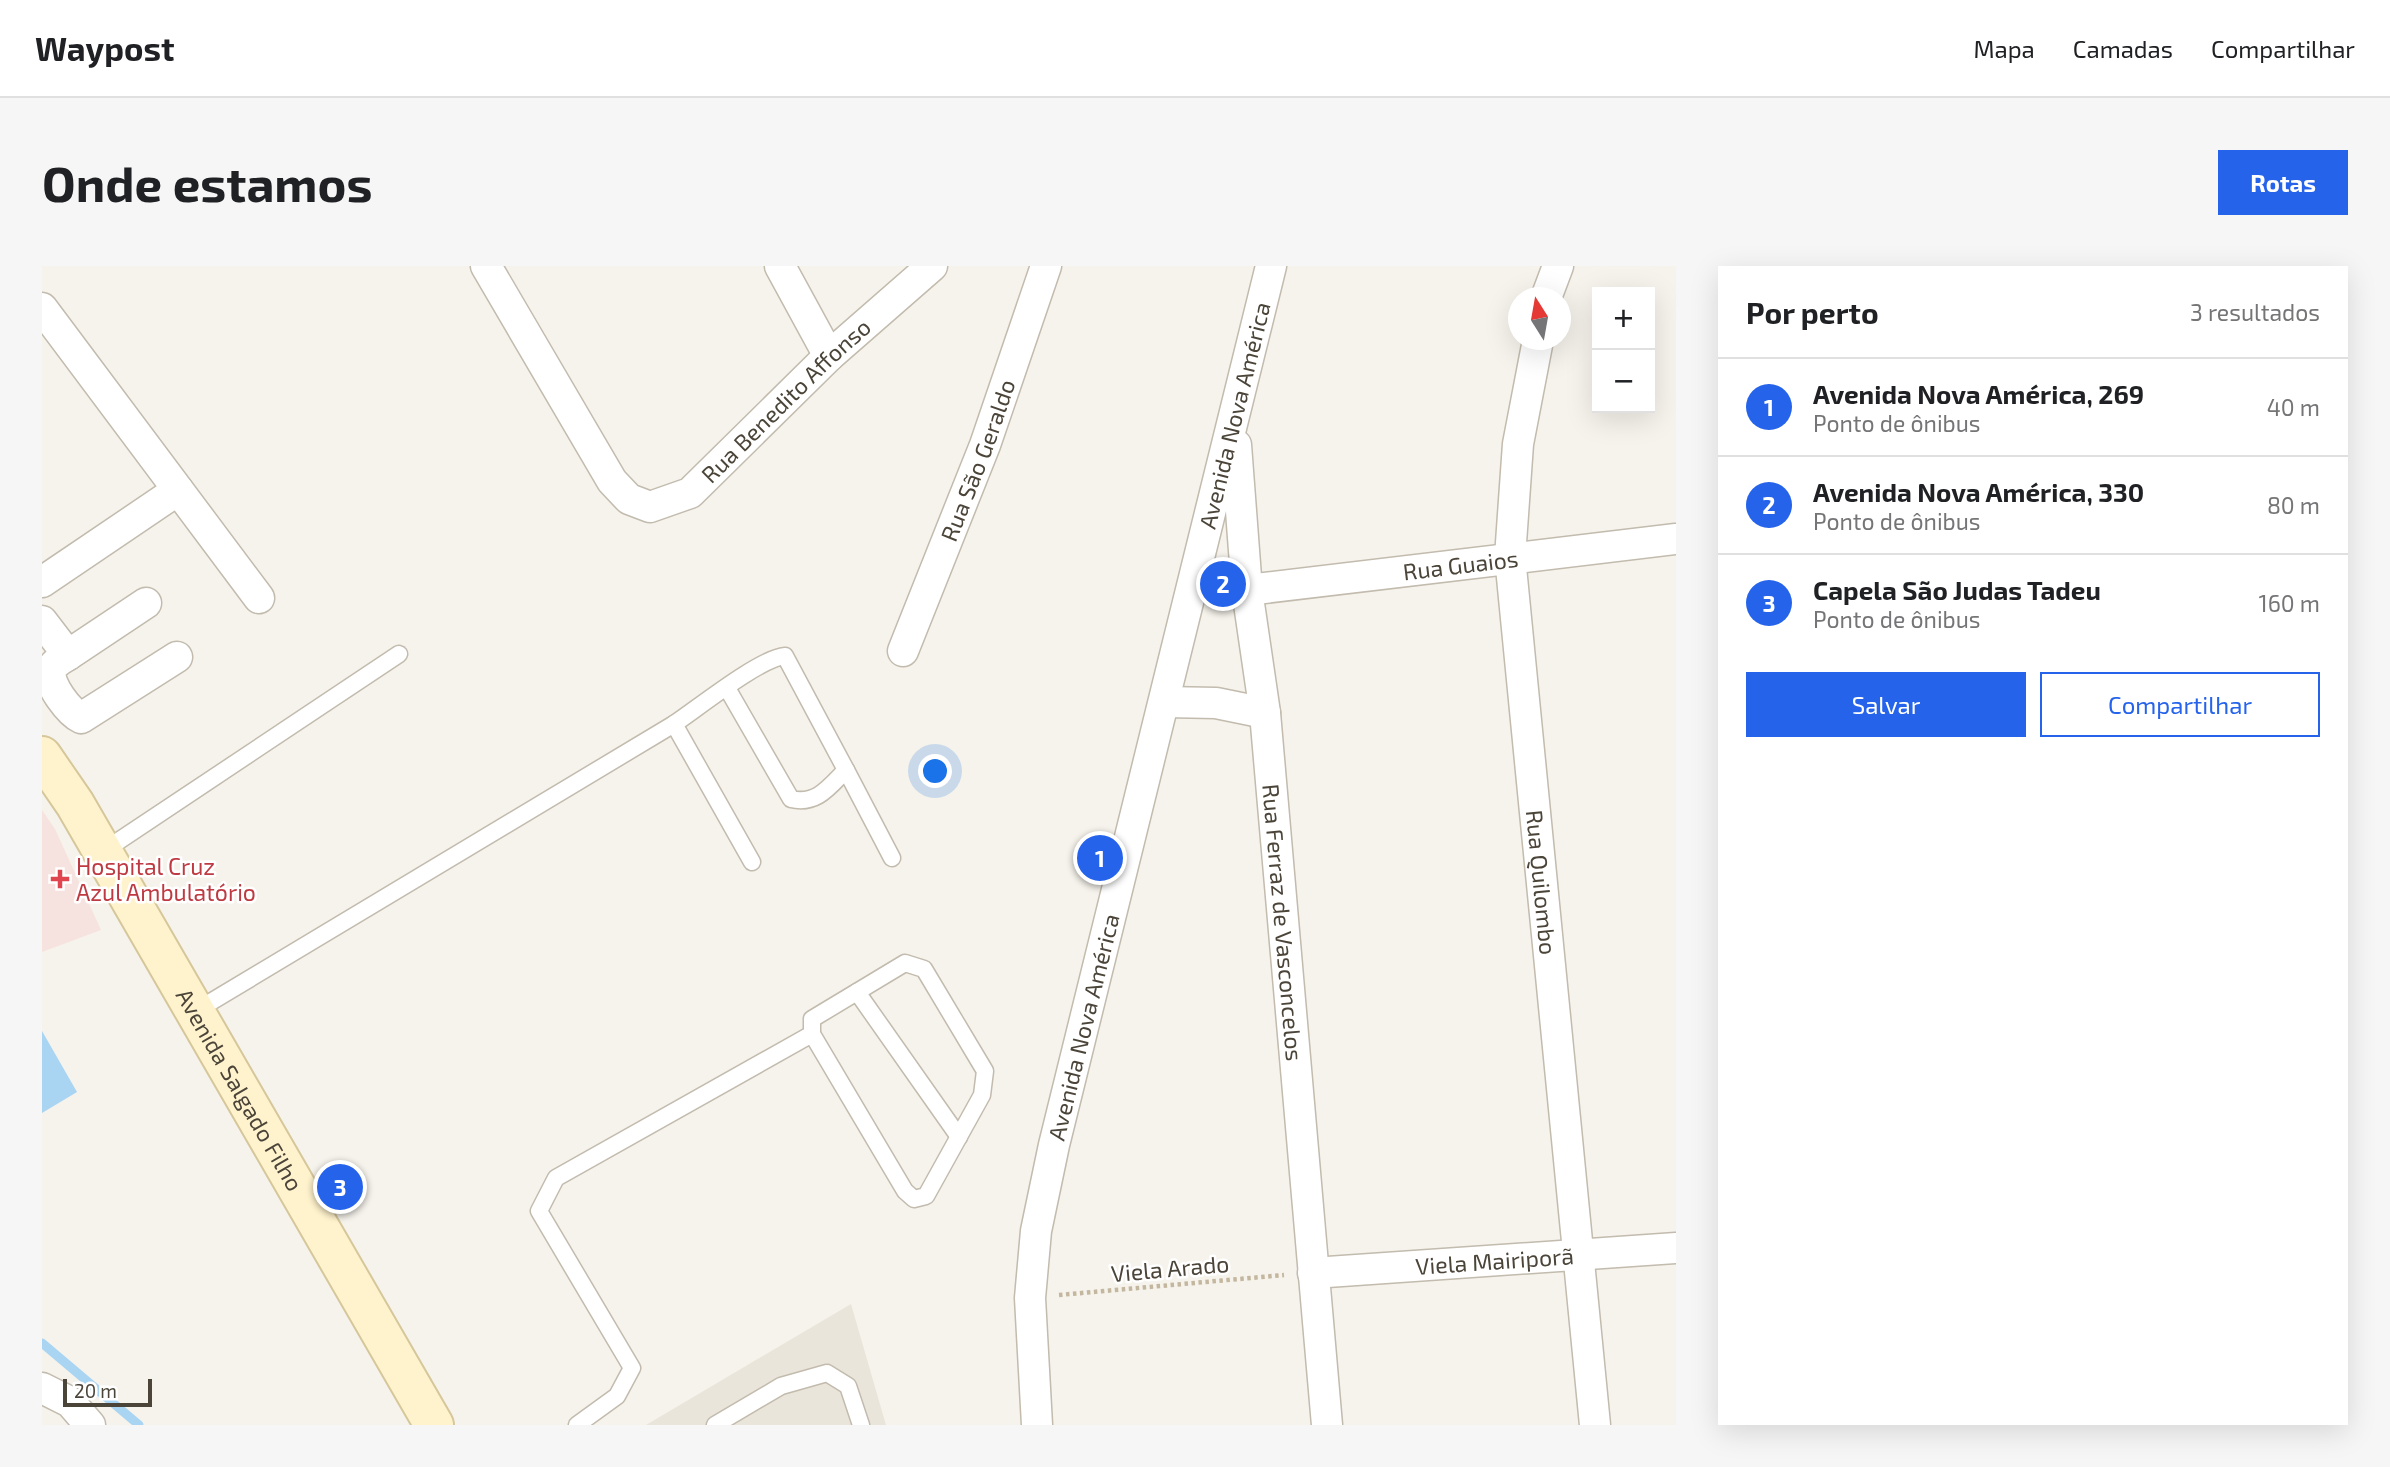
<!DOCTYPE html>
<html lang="pt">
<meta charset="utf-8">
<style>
:root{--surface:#fff;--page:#f6f6f6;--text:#202124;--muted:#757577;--line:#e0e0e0;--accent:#2563eb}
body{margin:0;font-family:"Exo 2",sans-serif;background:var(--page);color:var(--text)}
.controls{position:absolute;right:21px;top:21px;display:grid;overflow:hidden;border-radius:0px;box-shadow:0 7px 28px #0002}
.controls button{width:63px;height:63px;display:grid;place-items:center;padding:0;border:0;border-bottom:2px solid var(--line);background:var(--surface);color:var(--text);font:35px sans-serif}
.compass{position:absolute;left:1466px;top:21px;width:63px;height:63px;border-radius:50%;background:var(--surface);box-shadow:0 7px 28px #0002;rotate:349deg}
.scale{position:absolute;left:21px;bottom:18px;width:89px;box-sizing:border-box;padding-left:7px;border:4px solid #4b4439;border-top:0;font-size:19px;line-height:24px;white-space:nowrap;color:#4b4439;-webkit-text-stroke:5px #fff;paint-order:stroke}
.you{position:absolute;left:894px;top:506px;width:24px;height:24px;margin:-18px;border:5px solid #fff;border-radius:50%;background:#1a73e8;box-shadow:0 0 0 10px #1a73e833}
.badge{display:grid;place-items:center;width:46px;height:46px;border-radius:50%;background:var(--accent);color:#fff;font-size:23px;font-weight:700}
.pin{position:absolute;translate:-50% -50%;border:4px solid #fff;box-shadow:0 2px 7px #0006}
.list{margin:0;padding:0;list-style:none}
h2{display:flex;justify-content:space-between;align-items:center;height:91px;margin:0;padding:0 28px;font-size:30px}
h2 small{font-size:23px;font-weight:400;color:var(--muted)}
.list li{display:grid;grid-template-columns:46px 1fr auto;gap:21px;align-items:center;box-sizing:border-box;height:98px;padding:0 28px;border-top:2px solid var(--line)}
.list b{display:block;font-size:26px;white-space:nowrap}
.list p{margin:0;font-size:23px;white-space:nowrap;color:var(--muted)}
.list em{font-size:23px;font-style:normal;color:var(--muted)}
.actions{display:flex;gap:14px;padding:21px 28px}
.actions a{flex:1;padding:16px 0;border:2px solid var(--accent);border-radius:0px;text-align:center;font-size:24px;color:var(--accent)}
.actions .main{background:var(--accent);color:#fff}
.map{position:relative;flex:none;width:1634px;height:1159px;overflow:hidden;border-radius:0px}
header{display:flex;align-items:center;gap:42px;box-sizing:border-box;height:98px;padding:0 35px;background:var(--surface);border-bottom:2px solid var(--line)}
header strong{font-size:33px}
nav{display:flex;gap:38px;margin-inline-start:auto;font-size:24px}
.intro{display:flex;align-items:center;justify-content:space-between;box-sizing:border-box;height:168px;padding:0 42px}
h1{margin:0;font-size:49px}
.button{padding:18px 32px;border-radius:0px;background:var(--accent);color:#fff;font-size:24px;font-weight:700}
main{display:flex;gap:42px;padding:0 42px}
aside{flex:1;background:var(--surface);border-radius:0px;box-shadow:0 7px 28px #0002}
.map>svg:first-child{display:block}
</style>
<header>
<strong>Waypost</strong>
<nav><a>Mapa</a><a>Camadas</a><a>Compartilhar</a></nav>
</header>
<div class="intro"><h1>Onde estamos</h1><a class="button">Rotas</a></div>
<main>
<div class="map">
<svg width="1634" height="1159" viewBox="0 0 1634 1159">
<rect width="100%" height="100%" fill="#f6f3ec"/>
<path fill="#eae5da" d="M 809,1038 L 844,1159 L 604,1159 Z"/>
<path fill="#f6e3e0" d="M 0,544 L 13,563 L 59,664 L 0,686 Z"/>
<path fill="#a9d4f2" d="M 0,765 L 35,826 L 0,847 Z"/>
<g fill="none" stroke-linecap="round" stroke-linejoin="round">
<path stroke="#a9d4f2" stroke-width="9" d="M 0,1077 L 97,1159"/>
<defs>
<g id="service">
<path d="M 632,458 L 710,596"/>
<path d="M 804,504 L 850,592"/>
<path d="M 60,586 L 357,388"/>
<path d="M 863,697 L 882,703 L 943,805 L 940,829 L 884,930 L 872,933 L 863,925 L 770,768 L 770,753 Z"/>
<path d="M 815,726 L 917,871"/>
<path d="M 152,746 L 632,458 C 656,442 718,392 743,390 L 804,504 C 787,521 775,539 749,533 L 685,422"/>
<path d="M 535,1159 L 575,1130 L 590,1102 L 497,945 L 514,912 L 770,768"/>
<path d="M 673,1159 L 739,1120 L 785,1107 L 806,1120 L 819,1159"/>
</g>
<g id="minor">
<path id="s1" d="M 444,0 L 570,215 L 587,233 L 608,241 L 648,227 L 787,90 L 890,0"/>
<path d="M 738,0 L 787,90"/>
<path d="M 1504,32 L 1516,0"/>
<path d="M 0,42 L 217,332"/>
<path id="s2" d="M 1496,74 L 1476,178 L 1468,291 L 1553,1159"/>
<path id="s3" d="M 1194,179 L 1205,324 L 1223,447 L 1285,1159"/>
<path d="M 0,316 L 136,224"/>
<path id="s4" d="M 1205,324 L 1634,273"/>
<path d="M 0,355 L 26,389 C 20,393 11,397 9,405 C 5,418 28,447 39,452 L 135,391"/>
<path id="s5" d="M 861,385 L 943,179 L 1004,0"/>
<path d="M 26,389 L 104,337"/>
<path d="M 1123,436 L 1174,437 L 1223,447"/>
<path id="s6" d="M 1271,1007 L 1634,982"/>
<path d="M 0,1122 L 28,1136 L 48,1159"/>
<path id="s7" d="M 995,1159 L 988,1032 L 994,965 L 1012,879 L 1229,0"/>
</g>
<g id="secondary">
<path id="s8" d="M 0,490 L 33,538 L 392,1159"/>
</g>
</defs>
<use href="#service" stroke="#c2bbae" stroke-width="19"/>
<use href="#minor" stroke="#c2bbae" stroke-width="33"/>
<use href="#secondary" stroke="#d6c79b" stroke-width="42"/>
<path stroke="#c4b79f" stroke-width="4.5" stroke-dasharray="3.5 3.5" stroke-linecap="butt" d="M 1017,1029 L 1242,1009"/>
<use href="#service" stroke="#fff" stroke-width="16"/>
<use href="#minor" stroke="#fff" stroke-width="30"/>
<use href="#secondary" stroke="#fff3cd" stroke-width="38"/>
</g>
<path fill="#e0444e" stroke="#fff" stroke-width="2.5" d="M14.5 602.5h7v7h7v7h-7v7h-7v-7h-7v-7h7z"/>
<g text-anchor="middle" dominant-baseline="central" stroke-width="5" stroke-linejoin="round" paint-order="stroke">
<g font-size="23" fill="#4b4439" stroke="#fff">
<text stroke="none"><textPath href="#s1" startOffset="472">Rua Benedito Affonso</textPath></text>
<text stroke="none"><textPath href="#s7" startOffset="1034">Avenida Nova América</textPath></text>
<text stroke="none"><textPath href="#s5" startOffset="205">Rua São Geraldo</textPath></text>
<text stroke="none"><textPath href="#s4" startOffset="215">Rua Guaios</textPath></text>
<text stroke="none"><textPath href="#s2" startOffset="546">Rua Quilombo</textPath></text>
<text stroke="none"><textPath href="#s3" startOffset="480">Rua Ferraz de Vasconcelos</textPath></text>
<text stroke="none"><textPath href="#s7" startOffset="404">Avenida Nova América</textPath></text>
<text stroke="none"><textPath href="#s8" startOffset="388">Avenida Salgado Filho</textPath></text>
<text stroke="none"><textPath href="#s6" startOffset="182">Viela Mairiporã</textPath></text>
<text transform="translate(1128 1002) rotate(-5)">Viela Arado</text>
</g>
<g font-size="23" fill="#be3a42" stroke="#fff" text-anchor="start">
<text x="34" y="600">Hospital Cruz<tspan x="34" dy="26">Azul Ambulatório</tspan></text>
</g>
</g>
</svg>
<div class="controls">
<button>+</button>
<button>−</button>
</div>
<svg class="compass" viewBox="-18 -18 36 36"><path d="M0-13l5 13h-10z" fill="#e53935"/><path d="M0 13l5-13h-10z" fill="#757577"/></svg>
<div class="scale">20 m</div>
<div class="you"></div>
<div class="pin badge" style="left:1058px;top:592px">1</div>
<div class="pin badge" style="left:1181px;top:318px">2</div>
<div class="pin badge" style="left:298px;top:921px">3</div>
</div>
<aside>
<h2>Por perto<small>3 resultados</small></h2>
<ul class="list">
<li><span class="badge">1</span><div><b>Avenida Nova América, 269</b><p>Ponto de ônibus</p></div><em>40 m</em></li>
<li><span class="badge">2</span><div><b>Avenida Nova América, 330</b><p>Ponto de ônibus</p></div><em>80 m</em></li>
<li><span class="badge">3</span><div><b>Capela São Judas Tadeu</b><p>Ponto de ônibus</p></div><em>160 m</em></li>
</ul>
<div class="actions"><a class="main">Salvar</a><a>Compartilhar</a></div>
</aside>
</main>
